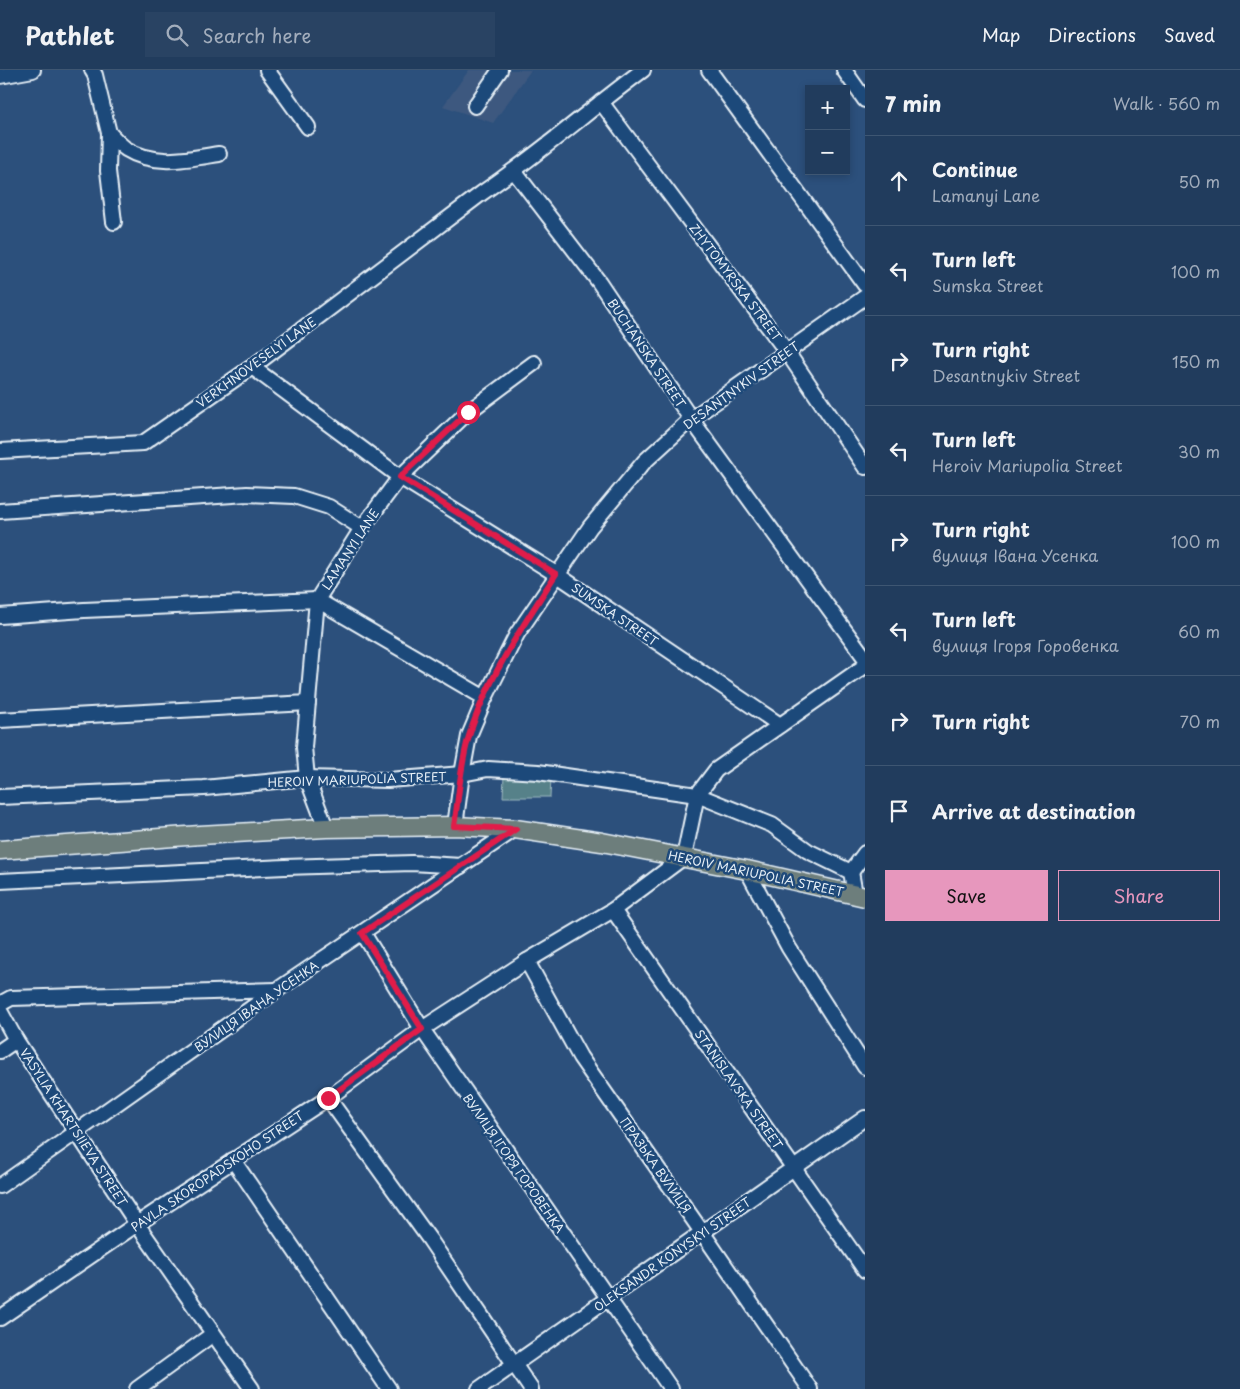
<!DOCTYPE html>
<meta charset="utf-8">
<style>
:root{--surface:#213c5d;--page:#294363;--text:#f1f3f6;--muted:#a2adbc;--line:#3e5672;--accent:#e797bd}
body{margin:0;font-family:"Playpen Sans",sans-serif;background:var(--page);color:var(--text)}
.controls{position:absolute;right:15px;top:15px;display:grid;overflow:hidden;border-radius:0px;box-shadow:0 2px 8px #0003}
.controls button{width:45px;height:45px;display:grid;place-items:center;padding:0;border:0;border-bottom:1px solid var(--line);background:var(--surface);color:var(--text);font:25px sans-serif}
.stop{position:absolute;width:15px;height:15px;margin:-11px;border:4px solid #e11d48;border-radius:50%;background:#fff}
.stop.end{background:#e11d48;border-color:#fff;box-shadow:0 1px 5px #0008}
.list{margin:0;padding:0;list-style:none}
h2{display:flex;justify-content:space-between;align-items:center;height:65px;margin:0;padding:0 20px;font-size:21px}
h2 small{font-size:16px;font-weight:400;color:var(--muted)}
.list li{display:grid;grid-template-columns:32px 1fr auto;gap:15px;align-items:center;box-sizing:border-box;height:90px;padding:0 20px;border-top:1px solid var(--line)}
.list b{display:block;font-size:19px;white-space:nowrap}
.list p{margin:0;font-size:16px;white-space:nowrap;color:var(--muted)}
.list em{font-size:16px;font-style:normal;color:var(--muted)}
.actions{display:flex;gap:10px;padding:15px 20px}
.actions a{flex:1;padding:11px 0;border:1px solid var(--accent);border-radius:0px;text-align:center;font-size:18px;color:var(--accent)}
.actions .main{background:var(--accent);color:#111}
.icon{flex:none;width:28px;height:28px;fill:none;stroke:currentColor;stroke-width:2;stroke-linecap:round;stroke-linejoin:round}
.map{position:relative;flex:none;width:865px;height:1319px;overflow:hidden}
header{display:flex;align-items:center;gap:30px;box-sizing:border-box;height:70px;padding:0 25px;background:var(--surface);border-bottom:1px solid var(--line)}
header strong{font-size:24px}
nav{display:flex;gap:28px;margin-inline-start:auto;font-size:18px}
.search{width:350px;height:45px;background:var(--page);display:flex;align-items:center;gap:12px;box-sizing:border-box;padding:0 18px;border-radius:0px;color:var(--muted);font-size:19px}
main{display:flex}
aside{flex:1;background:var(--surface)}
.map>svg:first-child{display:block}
</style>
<header>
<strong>Pathlet</strong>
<div class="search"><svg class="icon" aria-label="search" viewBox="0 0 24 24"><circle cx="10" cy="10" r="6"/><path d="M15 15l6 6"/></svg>Search here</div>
<nav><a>Map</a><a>Directions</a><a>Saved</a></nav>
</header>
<main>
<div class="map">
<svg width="865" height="1319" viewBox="0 0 865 1319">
<rect width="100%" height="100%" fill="#2c507c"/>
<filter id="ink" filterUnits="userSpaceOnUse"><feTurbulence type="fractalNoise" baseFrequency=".02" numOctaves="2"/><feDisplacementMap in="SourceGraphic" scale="10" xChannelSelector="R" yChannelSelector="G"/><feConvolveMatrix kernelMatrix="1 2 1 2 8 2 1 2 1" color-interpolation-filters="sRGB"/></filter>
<g filter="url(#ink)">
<path fill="#3c587f" d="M 469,0 L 531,0 L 493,53 L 443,36 Z"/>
<path fill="#568189" stroke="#9fb9c0" d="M 504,706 L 551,708 L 550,727 L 503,727 Z"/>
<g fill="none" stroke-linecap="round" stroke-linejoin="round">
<defs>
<g id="minor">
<path d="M 92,0 L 95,5 L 109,63 L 108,101 L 114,152"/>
<path d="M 267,0 L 308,57"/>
<path d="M 709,0 L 865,215"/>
<path d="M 844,0 L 865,30"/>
<path d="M 0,6 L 33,0"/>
<path d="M 601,32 L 787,282 L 865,397"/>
<path d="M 475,36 L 500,0"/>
<path d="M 109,63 C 114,68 120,75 126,79 C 155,97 188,89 219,84"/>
<path d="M 514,101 L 599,212 L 691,349 L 865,588"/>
<path d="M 252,297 L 400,407 L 556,504 L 780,655"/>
<path d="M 0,381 L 143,373 L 252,297 L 482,123 C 538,85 589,40 643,0"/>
<path d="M 0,441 L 247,424 L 294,426 L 329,437 L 362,458"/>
<path d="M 0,546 L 84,540 L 317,530 L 485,628"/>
<path d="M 0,650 L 308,633"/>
<path d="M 0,727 L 204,718 L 307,708 L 388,710 L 462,704 L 488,699 L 538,702 L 697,725 L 772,755 L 808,781 L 851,802 L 855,824"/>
<path d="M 455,756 L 462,704 L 469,666 L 485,628 L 517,564 L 590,457 L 644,392 L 691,349 L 865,227"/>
<path d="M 326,758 L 307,708 L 304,677 L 317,530 L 362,458 L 400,407 L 468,342 L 534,293"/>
<path d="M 747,800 L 789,878 L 865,997"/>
<path d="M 851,802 L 865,783"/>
<path d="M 0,811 L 285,797 L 412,793 L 461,796"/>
<path d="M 613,840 L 865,1200"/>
<path d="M 363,863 L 422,959 L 671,1319"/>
<path d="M 527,891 L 580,987 L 702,1162 L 810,1319"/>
<path d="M 0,934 L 11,928 L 277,920"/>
<path d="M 0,941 L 16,970 L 137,1154 L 252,1319"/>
<path d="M 0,981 L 16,970"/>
<path d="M 328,1028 L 430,1170 L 531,1319"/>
<path d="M 233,1090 L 389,1319"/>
<path d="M 0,1116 L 277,920 L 515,759"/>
<path d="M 0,1248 L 137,1154 L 328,1028 L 422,959 L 527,891 L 613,840 L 684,787 L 697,725 L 716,700 L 865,596"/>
<path d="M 137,1319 L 213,1264"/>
<path d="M 479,1319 L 865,1048"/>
</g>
<path id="major" d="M 0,780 L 200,765 L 326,758 L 455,756 L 515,759 L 602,772 L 747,800 L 865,827"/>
</defs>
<use href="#minor" stroke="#e8f1f8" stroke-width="18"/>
<use href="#major" stroke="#e8f1f8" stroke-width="21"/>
<use href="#minor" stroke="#1f4a7a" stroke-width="14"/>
<use href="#major" stroke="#6d7e7c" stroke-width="18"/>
</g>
</g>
<g fill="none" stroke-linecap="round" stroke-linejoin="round" filter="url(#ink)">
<path stroke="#e11d48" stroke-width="6" d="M 328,1028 L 422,959 L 362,863 L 516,759 L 454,756 C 459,727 460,695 469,666 C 487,609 524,554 556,504 L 400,407 L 468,342"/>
</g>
<g text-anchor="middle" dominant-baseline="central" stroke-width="5" stroke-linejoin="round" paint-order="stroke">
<g font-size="12" fill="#e8f1f8" stroke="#1f4a7a">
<text transform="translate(736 212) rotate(53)">ZHYTOMYRSKA STREET</text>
<text transform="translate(647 283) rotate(56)">BUCHANSKA STREET</text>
<text transform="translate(256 292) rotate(-36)">VERKHNOVESELYI LANE</text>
<text transform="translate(741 315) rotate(-36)">DESANTNYKIV STREET</text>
<text transform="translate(350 479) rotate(-57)">LAMANYI LANE</text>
<text transform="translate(615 544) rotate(34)">SUMSKA STREET</text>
<text transform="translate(357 709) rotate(-2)">HEROIV MARIUPOLIA STREET</text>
<text transform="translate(756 803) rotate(12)">HEROIV MARIUPOLIA STREET</text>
<text transform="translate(256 936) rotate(-35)">ВУЛИЦЯ ІВАНА УСЕНКА</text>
<text transform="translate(739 1019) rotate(55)">STANISLAVSKA STREET</text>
<text transform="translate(74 1057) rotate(57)">VASYLIA KHARTSIIEVA STREET</text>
<text transform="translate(514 1093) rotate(55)">ВУЛИЦЯ ІГОРЯ ГОРОВЕНКА</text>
<text transform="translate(656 1095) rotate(55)">ПРАЗЬКА ВУЛИЦЯ</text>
<text transform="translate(217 1101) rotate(-34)">PAVLA SKOROPADSKOHO STREET</text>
<text transform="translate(672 1184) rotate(-35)">OLEKSANDR KONYSKYI STREET</text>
</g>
</g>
</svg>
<div class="controls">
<button>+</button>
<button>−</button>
</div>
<div class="stop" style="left:468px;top:342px"></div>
<div class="stop end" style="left:328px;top:1028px"></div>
</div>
<aside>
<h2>7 min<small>Walk · 560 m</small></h2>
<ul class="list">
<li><svg class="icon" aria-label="ahead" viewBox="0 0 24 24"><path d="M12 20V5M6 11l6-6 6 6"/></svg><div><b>Continue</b><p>Lamanyi Lane</p></div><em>50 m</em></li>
<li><svg class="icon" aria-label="left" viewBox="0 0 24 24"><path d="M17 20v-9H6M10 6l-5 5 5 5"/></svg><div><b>Turn left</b><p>Sumska Street</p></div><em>100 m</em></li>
<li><svg class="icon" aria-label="right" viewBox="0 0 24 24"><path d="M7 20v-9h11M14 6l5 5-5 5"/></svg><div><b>Turn right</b><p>Desantnykiv Street</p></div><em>150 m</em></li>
<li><svg class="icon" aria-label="left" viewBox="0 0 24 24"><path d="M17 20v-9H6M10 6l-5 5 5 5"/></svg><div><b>Turn left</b><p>Heroiv Mariupolia Street</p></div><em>30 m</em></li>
<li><svg class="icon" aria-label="right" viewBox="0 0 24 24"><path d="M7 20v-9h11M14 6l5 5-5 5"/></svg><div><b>Turn right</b><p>вулиця Івана Усенка</p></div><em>100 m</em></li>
<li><svg class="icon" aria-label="left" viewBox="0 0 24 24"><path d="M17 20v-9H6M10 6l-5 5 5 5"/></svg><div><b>Turn left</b><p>вулиця Ігоря Горовенка</p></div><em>60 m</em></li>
<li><svg class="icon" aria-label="right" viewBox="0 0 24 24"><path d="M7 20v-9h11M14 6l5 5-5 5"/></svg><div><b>Turn right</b></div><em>70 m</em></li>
<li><svg class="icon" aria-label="arrive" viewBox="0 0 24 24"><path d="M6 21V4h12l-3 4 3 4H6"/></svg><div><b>Arrive at destination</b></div></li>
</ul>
<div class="actions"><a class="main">Save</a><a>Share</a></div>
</aside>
</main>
